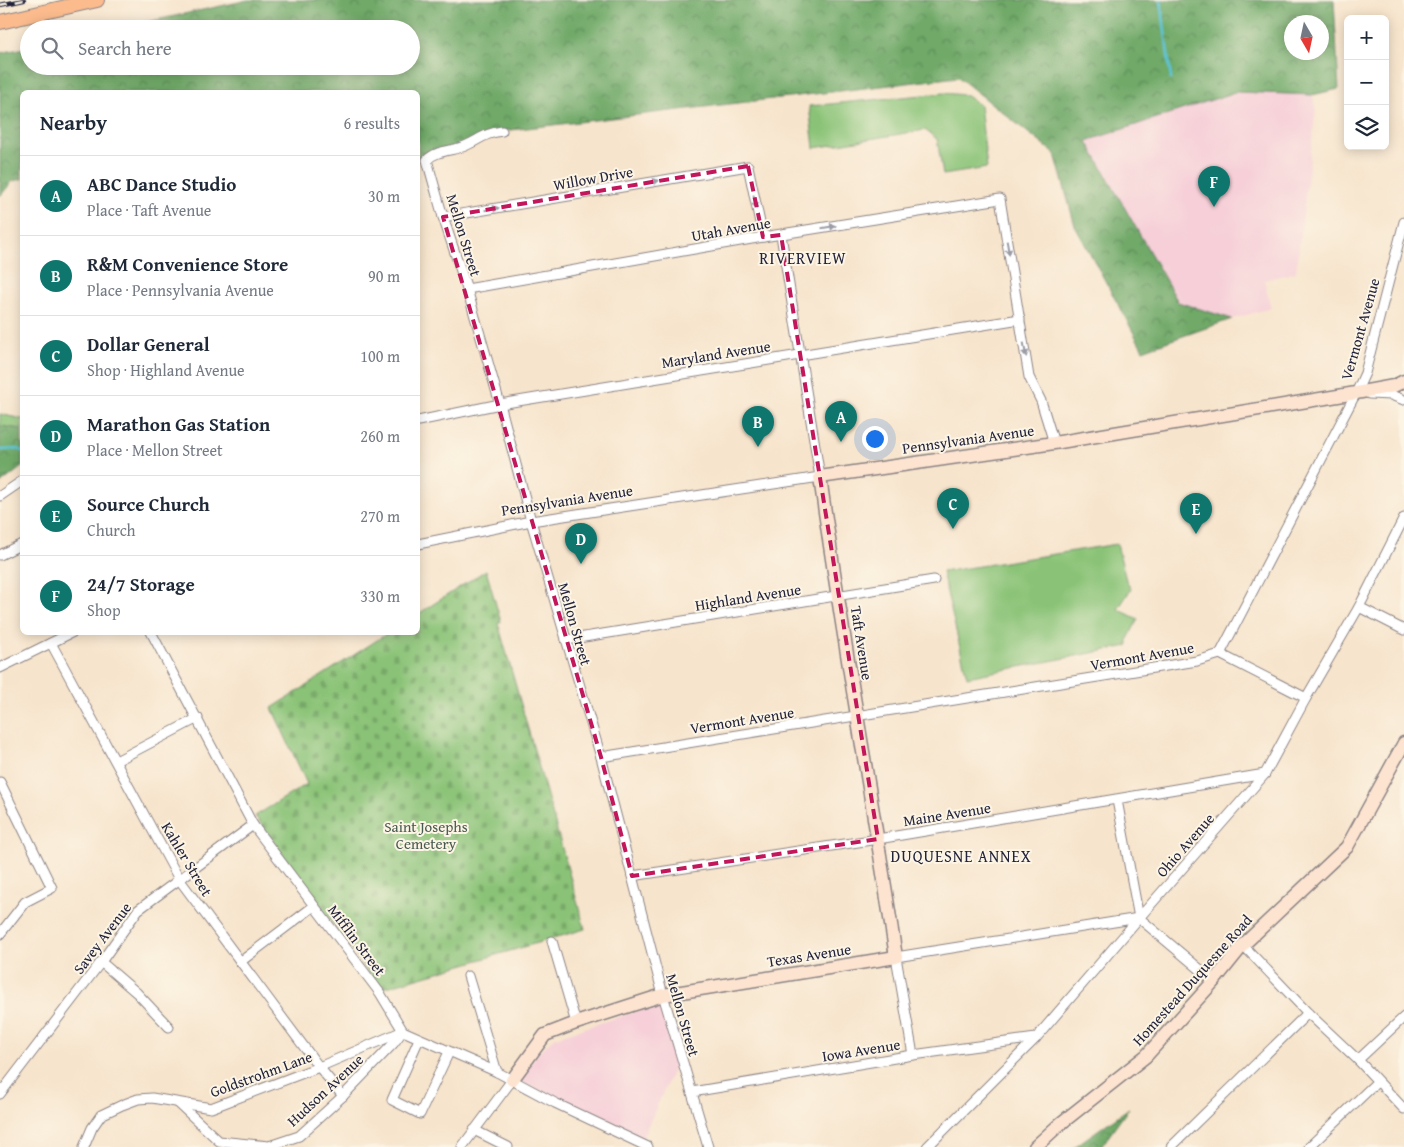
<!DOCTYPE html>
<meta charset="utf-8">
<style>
:root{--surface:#fff;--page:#f2f2f3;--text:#1f2937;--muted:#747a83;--line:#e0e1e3;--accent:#0f766e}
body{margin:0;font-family:"Gentium Book Plus",serif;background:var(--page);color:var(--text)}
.controls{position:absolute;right:15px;top:15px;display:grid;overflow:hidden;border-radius:8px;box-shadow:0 2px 12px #0003}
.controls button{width:45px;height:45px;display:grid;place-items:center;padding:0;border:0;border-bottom:1px solid var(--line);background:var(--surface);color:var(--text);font:25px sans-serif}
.compass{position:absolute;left:1284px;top:15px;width:45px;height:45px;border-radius:50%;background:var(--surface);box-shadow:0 2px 12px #0003;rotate:171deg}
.you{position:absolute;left:874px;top:438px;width:18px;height:18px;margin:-12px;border:4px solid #fff;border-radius:50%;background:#1a73e8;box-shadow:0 0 0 8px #1a73e833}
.badge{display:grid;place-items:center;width:32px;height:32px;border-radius:50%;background:var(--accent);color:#fff;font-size:16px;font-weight:700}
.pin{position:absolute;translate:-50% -41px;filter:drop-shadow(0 1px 2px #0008)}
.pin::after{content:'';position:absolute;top:26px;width:18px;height:15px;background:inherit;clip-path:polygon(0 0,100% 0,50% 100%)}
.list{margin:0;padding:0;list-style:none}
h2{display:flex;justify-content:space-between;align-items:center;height:65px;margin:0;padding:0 20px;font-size:21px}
h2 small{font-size:16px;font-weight:400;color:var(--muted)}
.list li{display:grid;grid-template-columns:32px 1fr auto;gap:15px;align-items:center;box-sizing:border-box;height:80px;padding:0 20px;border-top:1px solid var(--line)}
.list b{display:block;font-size:19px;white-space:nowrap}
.list p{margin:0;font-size:16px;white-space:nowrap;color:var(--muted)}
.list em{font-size:16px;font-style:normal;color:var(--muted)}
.icon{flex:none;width:28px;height:28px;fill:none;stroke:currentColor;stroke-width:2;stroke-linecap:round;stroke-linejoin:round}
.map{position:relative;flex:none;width:1404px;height:1147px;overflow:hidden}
.search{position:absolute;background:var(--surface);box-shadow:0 2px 12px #0003;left:20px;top:20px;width:400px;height:55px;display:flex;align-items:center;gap:12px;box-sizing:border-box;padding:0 18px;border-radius:28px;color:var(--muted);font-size:19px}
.panel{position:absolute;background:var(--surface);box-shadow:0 2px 12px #0003;left:20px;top:90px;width:400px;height:545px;border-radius:8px}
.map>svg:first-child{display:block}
</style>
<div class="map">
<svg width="1404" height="1147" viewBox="0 0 1404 1147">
<defs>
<pattern id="forest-crowns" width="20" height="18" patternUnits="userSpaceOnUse" patternTransform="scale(1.25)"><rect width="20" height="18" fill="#6fa968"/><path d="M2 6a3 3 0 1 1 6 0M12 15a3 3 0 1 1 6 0" fill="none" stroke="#5b8957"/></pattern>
<pattern id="cemetery-stones" width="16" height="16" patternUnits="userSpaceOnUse" patternTransform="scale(1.25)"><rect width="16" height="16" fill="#8ac377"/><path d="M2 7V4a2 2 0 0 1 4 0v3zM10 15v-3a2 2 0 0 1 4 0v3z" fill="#77a768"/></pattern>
</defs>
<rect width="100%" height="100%" fill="#fcf5e5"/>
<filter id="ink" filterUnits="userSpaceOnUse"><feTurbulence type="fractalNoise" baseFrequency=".02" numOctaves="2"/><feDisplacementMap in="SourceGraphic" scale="10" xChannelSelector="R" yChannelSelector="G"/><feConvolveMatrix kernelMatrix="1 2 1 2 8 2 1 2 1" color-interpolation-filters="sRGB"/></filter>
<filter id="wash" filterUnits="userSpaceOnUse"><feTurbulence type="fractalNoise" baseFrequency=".0096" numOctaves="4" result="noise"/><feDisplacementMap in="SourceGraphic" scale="20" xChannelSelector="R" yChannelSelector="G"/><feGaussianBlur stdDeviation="1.12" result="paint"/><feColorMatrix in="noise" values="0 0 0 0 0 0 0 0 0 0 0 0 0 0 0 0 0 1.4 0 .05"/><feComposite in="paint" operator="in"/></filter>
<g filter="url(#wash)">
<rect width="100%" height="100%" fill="#f7e4cc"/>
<g fill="#f6cfd8">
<path d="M 1236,92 L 1312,95 L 1316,109 L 1296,272 L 1264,280 L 1271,308 L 1232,319 L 1178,302 L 1087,141 Z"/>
<path d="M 660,1004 L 677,1065 L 673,1070 L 642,1139 L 519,1081 L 535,1057 L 547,1044 L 556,1037 Z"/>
</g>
<g fill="url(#forest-crowns)" stroke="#486652" fill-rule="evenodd">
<path d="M 248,0 L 1334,0 L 1339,89 L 1312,95 L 1236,92 L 1087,141 L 1178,302 L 1232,319 L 1143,350 L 1075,226 L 1055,154 L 958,77 L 494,132 L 427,160 L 418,160 L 418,92 L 22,92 L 22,179 L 13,181 L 0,196 L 0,53 L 29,47 L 29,66 L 411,66 L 411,29 L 115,29 ZM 1292,22 L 1322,22 L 1322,52 L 1292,52 Z"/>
<path d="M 0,426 L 22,429 L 22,467 L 0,484 Z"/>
<path d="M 1129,1108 L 1101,1147 L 1074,1147 Z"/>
</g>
<path fill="url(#cemetery-stones)" stroke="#567259" d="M 486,570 L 501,622 L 498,623 L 585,929 L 380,989 L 255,816 L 307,784 L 272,708 L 388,633 L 418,632 L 418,614 Z"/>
<g fill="#8ac377" stroke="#567259">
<path d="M 943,93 L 965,95 L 980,105 L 987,168 L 943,175 L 937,139 L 925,130 L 814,148 L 809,106 Z"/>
<path d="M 0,414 L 22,419 L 22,429 L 0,426 Z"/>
<path d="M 1117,544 L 1126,580 L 1131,589 L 1118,609 L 1138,619 L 1128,639 L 1128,646 L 967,677 L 942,572 Z"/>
</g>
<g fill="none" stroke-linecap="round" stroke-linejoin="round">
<g stroke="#5cc5d9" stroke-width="2.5">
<path d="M 1161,0 L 1171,79"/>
<path d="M 0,450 L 18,449 L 22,451"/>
</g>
</g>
</g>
<g filter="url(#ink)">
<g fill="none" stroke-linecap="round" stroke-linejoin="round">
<defs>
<g id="street">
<path d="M 502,131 C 485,133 479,140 465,146 C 453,151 436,150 427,160 L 443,217 L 467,289 L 500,404 L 531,521 L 601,757 L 663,995 L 708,1147"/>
<path d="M 443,217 L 748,166 L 763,237"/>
<path d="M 467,289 L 763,237 L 1000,199 L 1029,377 L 1041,401 L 1054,443"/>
<path d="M 1369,394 L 1391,395 L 1404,400"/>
<path d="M 418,421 L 500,404 L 1020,319"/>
<path d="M 0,496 L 22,481"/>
<path d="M 418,544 L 531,521 L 820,477 L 781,235"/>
<path d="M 0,555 L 22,544"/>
<path d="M 1359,607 L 1404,630"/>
<path d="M 151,632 L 253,825 L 380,993 L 403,1031 L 497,1072 L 555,1103 L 648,1147"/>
<path d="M 566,640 L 934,580"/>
<path d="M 51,643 L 179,879 L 319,1067 L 343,1096"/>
<path d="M 1220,654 L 1306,698"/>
<path d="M 0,668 L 73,632"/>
<path d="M 601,757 L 1197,661 L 1220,654 L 1356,393 L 1365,373 L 1404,222"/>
<path d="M 116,761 L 198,718"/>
<path d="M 0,782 L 52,888 L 25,902 L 0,934"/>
<path d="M 1117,800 L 1139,918"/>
<path d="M 632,876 L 878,839 L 1265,774"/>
<path d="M 1139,918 L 1214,981"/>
<path d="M 552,941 L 576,1023"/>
<path d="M 1243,945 L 1308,1013 L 1358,1060 L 1404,1109"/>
<path d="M 101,962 L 137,993 L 169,1027"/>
<path d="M 240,962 L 314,906"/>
<path d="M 468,976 L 497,1072"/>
<path d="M 419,1039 L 392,1100 L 420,1114 L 449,1052"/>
<path d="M 913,1055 L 896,957 L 1139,918"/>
<path d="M 1358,1060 L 1404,1017"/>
<path d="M 692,1092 L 913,1055 L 1036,1038"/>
<path d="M 0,1094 L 101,962 L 138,910 L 253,825"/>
<path d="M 178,1103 L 219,1141 L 269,1146 L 299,1136 L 343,1096 L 393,1044 L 402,1032"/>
<path d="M 474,1130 L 508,1147"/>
<path d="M 84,1147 L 92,1128 L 101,1115 L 122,1105 L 138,1099 L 152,1098 L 211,1108 L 319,1067 L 403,1031"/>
<path d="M 462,1147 L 512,1080"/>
<path d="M 927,1147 L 1036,1038 L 1139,918 L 1265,774 L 1306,698 L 1359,607 L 1404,518"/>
<path d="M 1171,1147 L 1308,1013"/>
<path d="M 1309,1147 L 1377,1082"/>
</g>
<g id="secondary">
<path d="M 512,1080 L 545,1035 L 576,1023 L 663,995 L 896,957 C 872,797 842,637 820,477 L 1054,443 L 1356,393 L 1394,386 L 1404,381"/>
<path d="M 1035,1147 L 1060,1124 L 1146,1056 L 1214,981 L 1243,945 L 1347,847 L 1404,743"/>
</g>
<path id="primary" d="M 0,22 L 97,0"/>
</defs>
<use href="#street" stroke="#8c8384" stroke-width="11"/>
<use href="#secondary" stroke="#8c8384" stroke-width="15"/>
<use href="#primary" stroke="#8c8384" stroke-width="16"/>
<use href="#street" stroke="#fff" stroke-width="9"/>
<use href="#secondary" stroke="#fde4d1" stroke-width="12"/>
<use href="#primary" stroke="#fbbb8d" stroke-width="14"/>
<defs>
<path id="rail" d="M 0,5 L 24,0"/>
</defs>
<use href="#rail" stroke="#22223b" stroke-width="4.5"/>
<use href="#rail" stroke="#fcf5e5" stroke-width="2.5" stroke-dasharray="8" stroke-linecap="butt"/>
</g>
<defs><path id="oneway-solid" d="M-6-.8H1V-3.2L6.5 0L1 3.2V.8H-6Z" transform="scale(1.25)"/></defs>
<g fill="#9c9ca7">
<use href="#oneway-solid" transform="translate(652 182) rotate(-10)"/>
<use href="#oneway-solid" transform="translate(755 202) rotate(78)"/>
<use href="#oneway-solid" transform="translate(492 209) rotate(-9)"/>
<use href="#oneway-solid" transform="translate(829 227) rotate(-9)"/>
<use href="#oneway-solid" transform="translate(1008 248) rotate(80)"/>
<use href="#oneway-solid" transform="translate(1025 350) rotate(80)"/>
</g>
</g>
<path fill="none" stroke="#c2185b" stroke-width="4" stroke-dasharray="10 6" stroke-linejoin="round" d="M 748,166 L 763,237 L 781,235 L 878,839 L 632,876 L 601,757 L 443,217 Z"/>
<g text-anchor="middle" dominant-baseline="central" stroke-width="4" stroke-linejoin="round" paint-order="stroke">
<g font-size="15" fill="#22223b" stroke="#fcf5e5">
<text transform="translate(593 178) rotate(-10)">Willow Drive</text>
<text transform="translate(731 229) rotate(-10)">Utah Avenue</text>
<text transform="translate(464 235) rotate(73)">Mellon Street</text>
<text transform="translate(1360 329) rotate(-74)">Vermont Avenue</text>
<text transform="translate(716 354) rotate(-9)">Maryland Avenue</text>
<text transform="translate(968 439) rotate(-8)">Pennsylvania Avenue</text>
<text transform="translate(567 500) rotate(-9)">Pennsylvania Avenue</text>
<text transform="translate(748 597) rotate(-9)">Highland Avenue</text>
<text transform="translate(575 624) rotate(74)">Mellon Street</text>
<text transform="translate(862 643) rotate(81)">Taft Avenue</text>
<text transform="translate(1142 656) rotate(-10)">Vermont Avenue</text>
<text transform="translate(742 720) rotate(-9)">Vermont Avenue</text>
<text transform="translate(947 814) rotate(-9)">Maine Avenue</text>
<text transform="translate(1185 845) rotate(-49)">Ohio Avenue</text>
<text transform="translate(187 859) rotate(59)">Kahler Street</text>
<text transform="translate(102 938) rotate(-53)">Savey Avenue</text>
<text transform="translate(357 940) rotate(53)">Mifflin Street</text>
<text transform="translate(809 955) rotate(-9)">Texas Avenue</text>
<text transform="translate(1192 980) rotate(-48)">Homestead Duquesne Road</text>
<text transform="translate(683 1015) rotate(74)">Mellon Street</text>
<text transform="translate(861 1050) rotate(-9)">Iowa Avenue</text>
<text transform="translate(261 1074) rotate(-20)">Goldstrohm Lane</text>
<text transform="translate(325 1090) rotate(-43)">Hudson Avenue</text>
</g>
<g font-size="15" fill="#465a50" stroke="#fcf5e5">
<text x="426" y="826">Saint Josephs<tspan x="426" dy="17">Cemetery</tspan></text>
</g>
<g font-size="16" letter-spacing="1" fill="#22223b" stroke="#fcf5e5">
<text x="803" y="258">RIVERVIEW</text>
<text x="961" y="856">DUQUESNE ANNEX</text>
</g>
</g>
</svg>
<div class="controls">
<button>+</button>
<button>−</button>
<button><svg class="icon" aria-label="layers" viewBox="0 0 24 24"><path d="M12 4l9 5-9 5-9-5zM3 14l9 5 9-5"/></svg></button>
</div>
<svg class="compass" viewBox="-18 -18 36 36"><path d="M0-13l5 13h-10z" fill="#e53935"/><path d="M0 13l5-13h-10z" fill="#747a83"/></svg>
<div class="you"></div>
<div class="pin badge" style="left:841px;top:442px">A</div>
<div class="pin badge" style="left:758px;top:447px">B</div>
<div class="pin badge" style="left:953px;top:529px">C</div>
<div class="pin badge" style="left:581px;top:564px">D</div>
<div class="pin badge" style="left:1196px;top:534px">E</div>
<div class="pin badge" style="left:1214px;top:207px">F</div>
<div class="search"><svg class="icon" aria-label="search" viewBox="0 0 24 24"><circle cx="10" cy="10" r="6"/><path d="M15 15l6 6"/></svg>Search here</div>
<section class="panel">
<h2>Nearby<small>6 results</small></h2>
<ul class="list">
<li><span class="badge">A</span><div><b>ABC Dance Studio</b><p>Place · Taft Avenue</p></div><em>30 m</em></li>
<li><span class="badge">B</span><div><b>R&amp;M Convenience Store</b><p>Place · Pennsylvania Avenue</p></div><em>90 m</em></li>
<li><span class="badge">C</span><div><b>Dollar General</b><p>Shop · Highland Avenue</p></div><em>100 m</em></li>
<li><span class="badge">D</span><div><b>Marathon Gas Station</b><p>Place · Mellon Street</p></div><em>260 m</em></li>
<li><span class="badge">E</span><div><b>Source Church</b><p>Church</p></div><em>270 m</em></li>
<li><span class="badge">F</span><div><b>24/7 Storage</b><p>Shop</p></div><em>330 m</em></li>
</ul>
</section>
</div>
